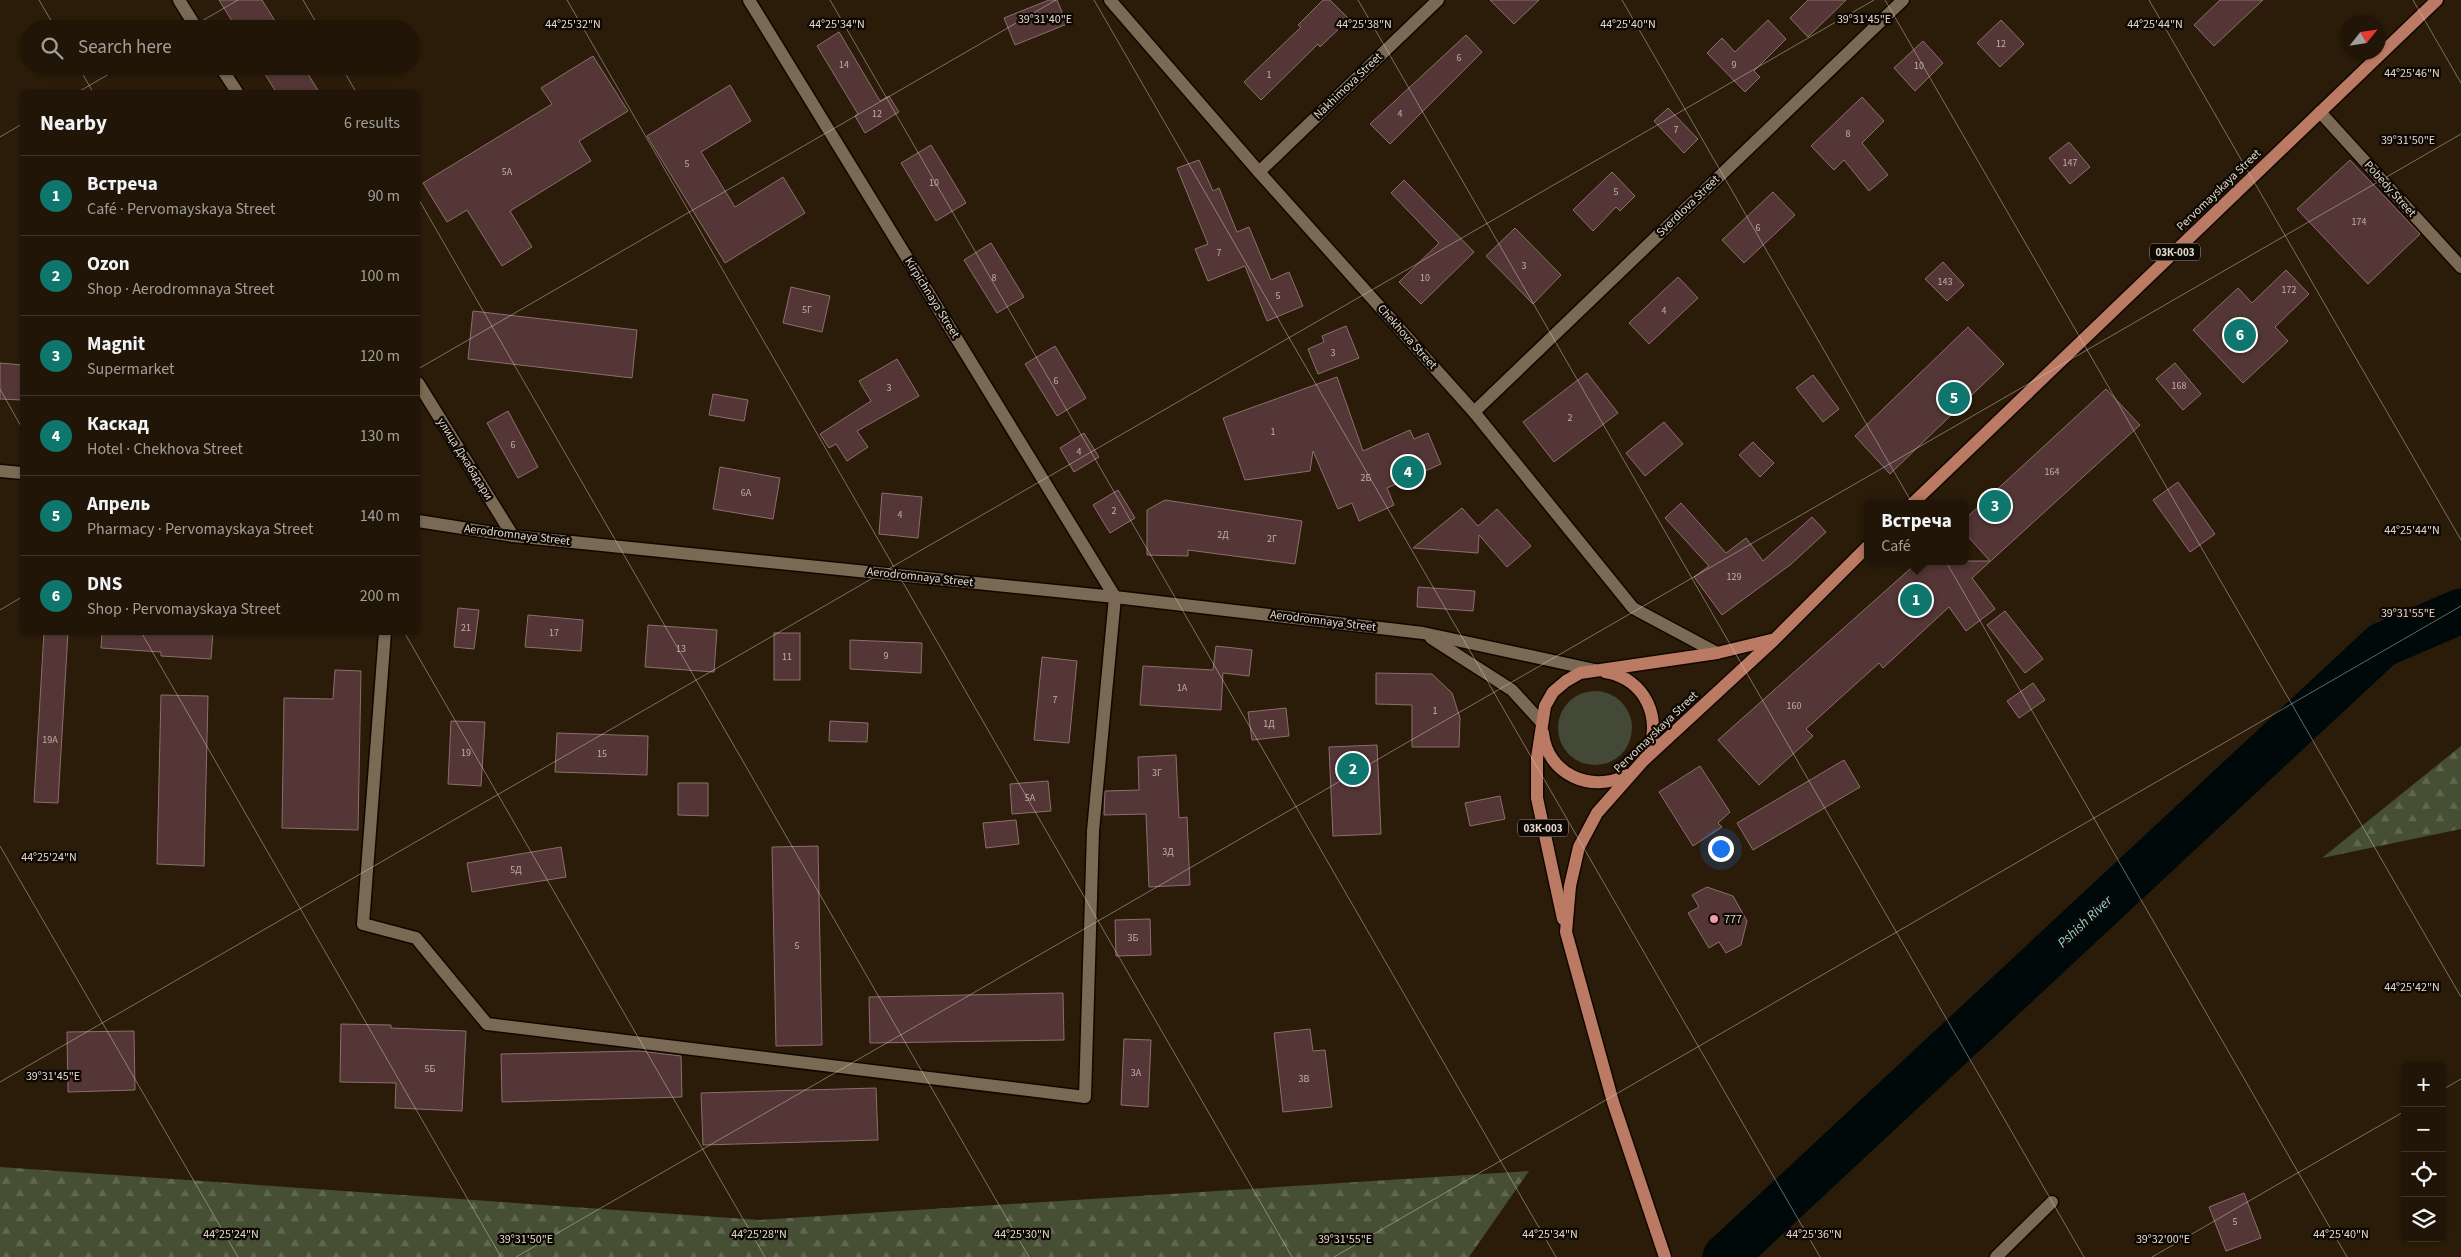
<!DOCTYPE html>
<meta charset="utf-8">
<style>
:root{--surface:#201507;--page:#281e11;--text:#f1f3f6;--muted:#a29f9b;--line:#3d3428;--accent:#0f766e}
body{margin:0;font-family:"Source Sans 3",sans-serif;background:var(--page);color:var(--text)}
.controls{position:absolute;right:15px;bottom:15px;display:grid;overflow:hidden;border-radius:8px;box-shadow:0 1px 4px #0004}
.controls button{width:45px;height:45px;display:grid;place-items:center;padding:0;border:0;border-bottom:1px solid var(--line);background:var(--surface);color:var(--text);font:25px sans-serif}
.compass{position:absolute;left:2341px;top:15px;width:45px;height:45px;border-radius:50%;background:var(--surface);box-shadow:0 1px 4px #0004;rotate:60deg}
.you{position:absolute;left:1720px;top:848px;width:18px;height:18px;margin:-12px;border:4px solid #fff;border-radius:50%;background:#1a73e8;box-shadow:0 0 0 8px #1a73e833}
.badge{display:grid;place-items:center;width:32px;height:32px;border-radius:50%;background:var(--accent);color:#fff;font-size:16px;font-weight:700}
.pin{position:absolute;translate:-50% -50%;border:2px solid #fff;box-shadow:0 1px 5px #0006}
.popup{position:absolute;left:1864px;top:500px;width:105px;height:65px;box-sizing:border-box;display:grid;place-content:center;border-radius:8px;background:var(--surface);filter:drop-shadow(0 1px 4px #0005);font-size:16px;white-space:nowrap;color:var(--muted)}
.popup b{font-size:19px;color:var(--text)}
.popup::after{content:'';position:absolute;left:50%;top:100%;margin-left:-10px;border:10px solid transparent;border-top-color:var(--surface)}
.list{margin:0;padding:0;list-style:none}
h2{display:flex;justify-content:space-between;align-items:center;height:65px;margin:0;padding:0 20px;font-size:21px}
h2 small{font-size:16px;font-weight:400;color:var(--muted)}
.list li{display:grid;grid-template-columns:32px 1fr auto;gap:15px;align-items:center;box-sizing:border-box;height:80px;padding:0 20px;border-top:1px solid var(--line)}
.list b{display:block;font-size:19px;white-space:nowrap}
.list p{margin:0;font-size:16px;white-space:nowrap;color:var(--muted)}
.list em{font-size:16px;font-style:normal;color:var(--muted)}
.icon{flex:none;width:28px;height:28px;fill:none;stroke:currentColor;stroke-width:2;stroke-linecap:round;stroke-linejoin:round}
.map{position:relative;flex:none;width:2461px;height:1257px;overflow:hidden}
.search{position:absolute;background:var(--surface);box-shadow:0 1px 4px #0004;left:20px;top:20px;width:400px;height:55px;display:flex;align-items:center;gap:12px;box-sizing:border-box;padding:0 18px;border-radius:28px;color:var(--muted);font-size:19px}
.panel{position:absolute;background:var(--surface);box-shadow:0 1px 4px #0004;left:20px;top:90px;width:400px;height:545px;border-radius:8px}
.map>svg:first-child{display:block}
</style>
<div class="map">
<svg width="2461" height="1257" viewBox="0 0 2461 1257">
<defs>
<pattern id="forest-firs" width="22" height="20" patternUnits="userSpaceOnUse" patternTransform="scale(1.25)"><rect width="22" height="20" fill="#464e34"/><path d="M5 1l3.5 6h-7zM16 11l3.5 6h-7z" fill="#606750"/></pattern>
</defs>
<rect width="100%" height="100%" fill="#2a1c09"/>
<circle fill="#434936" cx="1595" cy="728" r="37"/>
<g fill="url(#forest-firs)">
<path d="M 2461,746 L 2461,829 L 2322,858 Z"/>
<path d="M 0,1167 L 760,1220 L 1529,1171 L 1469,1257 L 0,1257 Z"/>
</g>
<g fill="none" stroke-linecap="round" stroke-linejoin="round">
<path stroke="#00090a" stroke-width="45" d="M 1725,1257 L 2382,645 L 2461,611"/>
</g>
<g fill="#543636" stroke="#8c6e6d">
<path d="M 219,0 L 262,0 L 280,29 L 237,29 Z"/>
<path d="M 1049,0 L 1057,0 L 1067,24 L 1015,45 L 1004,18 Z"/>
<path d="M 1323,0 L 1330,0 L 1349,19 L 1320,47 L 1318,44 L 1261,100 L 1244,82 L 1301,27 L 1298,25 Z"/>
<path d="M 1490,0 L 1539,0 L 1514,24 Z"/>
<path d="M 1808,0 L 1846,0 L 1808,37 L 1790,18 Z"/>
<path d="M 2220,0 L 2263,0 L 2214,46 L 2194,25 Z"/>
<path d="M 1768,20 L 1786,39 L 1754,71 L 1760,77 L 1745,92 L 1707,53 L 1722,38 L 1735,52 Z"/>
<path d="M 2001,20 L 2024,44 L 2000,67 L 1977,43 Z"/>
<path d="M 839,32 L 880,101 L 889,96 L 899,112 L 865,133 L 855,116 L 858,114 L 817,46 Z"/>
<path d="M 1466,35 L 1482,52 L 1390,144 L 1370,124 Z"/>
<path d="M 1923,41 L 1943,63 L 1915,91 L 1894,68 Z"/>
<path d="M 593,56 L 628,111 L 579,141 L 591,161 L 510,211 L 532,247 L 502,266 L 467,210 L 447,222 L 423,183 L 552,104 L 541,88 Z"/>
<path d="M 260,66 L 303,66 L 319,92 L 276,92 Z"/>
<path d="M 730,85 L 751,121 L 701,152 L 735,207 L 783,177 L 805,213 L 725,263 L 647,136 Z"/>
<path d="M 1862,97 L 1884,121 L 1862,143 L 1888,175 L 1869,191 L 1844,160 L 1834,170 L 1811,146 Z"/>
<path d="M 1668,108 L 1698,139 L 1684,153 L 1654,121 Z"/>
<path d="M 2069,142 L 2090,167 L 2070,184 L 2049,158 Z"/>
<path d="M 931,145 L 966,203 L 936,221 L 901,163 Z"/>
<path d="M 1199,160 L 1213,191 L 1219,188 L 1237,232 L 1249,227 L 1271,280 L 1289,272 L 1303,306 L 1267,321 L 1245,266 L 1208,281 L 1195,249 L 1208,244 L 1177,168 Z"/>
<path d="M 2350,160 L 2420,234 L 2368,284 L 2297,209 Z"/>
<path d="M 1612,172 L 1635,196 L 1620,211 L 1616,207 L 1593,231 L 1573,210 Z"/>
<path d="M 1404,180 L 1474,252 L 1421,304 L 1399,282 L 1439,243 L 1391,193 Z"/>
<path d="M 1773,192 L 1795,215 L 1744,263 L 1722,240 Z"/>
<path d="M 1515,228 L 1561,275 L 1533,304 L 1486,256 Z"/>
<path d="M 991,243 L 1024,297 L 997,313 L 964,260 Z"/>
<path d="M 1943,262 L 1964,285 L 1947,301 L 1925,279 Z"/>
<path d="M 2286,270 L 2309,294 L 2275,327 L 2288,341 L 2243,383 L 2193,330 L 2238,288 L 2252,303 Z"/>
<path d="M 1678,277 L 1698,298 L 1649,344 L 1629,323 Z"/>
<path d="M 791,287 L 830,296 L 822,332 L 783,323 Z"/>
<path d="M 473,311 L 637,330 L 632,378 L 468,359 Z"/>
<path d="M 1346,326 L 1359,358 L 1318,374 L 1308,349 L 1324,342 L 1322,336 Z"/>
<path d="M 1968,327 L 2004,364 L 1890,474 L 1855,436 Z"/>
<path d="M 1055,346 L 1086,398 L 1057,416 L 1025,364 Z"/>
<path d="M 897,359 L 919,396 L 857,431 L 868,447 L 847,461 L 836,444 L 829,448 L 820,434 L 871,401 L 859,381 Z"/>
<path d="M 0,363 L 22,365 L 22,400 L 0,399 Z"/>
<path d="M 2175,363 L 2201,394 L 2183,410 L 2156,379 Z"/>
<path d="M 1587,373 L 1618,413 L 1554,462 L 1523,422 Z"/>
<path d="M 1813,375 L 1839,409 L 1823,422 L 1796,388 Z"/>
<path d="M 1337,377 L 1363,451 L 1410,430 L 1414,439 L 1428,433 L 1441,464 L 1387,488 L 1394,505 L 1359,521 L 1352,503 L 1338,509 L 1313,451 L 1310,471 L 1245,480 L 1223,418 Z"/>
<path d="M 2106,389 L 2140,425 L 1972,578 L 1995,609 L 1966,631 L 1949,607 L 1883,668 L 1879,663 L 1806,729 L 1813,736 L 1759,785 L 1718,740 L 1919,561 L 1990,561 L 1965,533 L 1965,519 Z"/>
<path d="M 713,394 L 748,400 L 744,421 L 709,415 Z"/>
<path d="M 508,411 L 538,467 L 518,478 L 487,423 Z"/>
<path d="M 1664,422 L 1683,444 L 1645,476 L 1626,453 Z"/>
<path d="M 1084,433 L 1099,457 L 1074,472 L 1060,448 Z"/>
<path d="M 1753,442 L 1774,463 L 1760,477 L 1739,455 Z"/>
<path d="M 720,467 L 780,478 L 773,519 L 713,509 Z"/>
<path d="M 2178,482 L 2215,534 L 2190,552 L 2153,500 Z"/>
<path d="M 1118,490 L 1135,518 L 1110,533 L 1093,505 Z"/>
<path d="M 882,493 L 922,497 L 918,538 L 879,534 Z"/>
<path d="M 1165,500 L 1302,521 L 1295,564 L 1188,550 L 1188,556 L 1147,555 L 1147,510 Z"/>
<path d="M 1681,503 L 1726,553 L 1746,538 L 1763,561 L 1812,517 L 1826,532 L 1790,565 L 1722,615 L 1694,577 L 1709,566 L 1665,518 Z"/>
<path d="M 1462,508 L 1478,526 L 1497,509 L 1531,546 L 1507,567 L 1479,535 L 1478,553 L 1413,548 Z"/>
<path d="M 1418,587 L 1475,591 L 1473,611 L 1417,607 Z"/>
<path d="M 458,608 L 479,610 L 474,649 L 454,647 Z"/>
<path d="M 2005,611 L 2043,659 L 2025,673 L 1987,625 Z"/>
<path d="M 528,615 L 583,620 L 581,651 L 525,647 Z"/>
<path d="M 648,625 L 717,630 L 714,672 L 645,667 Z"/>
<path d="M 44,632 L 68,632 L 58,803 L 34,802 Z"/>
<path d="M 102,632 L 213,632 L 211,659 L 161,656 L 161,652 L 101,648 Z"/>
<rect x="774" y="633" width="26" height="47"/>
<path d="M 850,640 L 922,643 L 921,673 L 850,669 Z"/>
<path d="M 1216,646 L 1252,650 L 1249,676 L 1223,673 L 1221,710 L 1140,705 L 1143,666 L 1213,670 Z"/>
<path d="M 1042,657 L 1077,661 L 1069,743 L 1034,740 Z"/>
<path d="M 335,670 L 361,671 L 358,830 L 282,828 L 284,698 L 333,699 Z"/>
<path d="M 1376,673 L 1432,674 L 1452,693 L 1460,718 L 1459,747 L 1412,747 L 1412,705 L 1376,704 Z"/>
<path d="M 2033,683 L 2045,700 L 2019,718 L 2007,701 Z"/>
<path d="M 161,695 L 208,696 L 204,866 L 157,864 Z"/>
<path d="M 1286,708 L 1289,736 L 1252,740 L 1248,712 Z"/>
<path d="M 451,721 L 485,722 L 481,786 L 448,784 Z"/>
<path d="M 830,721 L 868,723 L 867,742 L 829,741 Z"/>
<path d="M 557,733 L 648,736 L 647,775 L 555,772 Z"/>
<path d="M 1377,745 L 1381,834 L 1333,836 L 1329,747 Z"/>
<path d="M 1176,755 L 1179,818 L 1187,817 L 1190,885 L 1149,887 L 1146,814 L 1104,815 L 1105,791 L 1139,790 L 1138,757 Z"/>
<path d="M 1844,760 L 1860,787 L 1753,850 L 1737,823 Z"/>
<path d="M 1700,766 L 1730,812 L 1718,823 L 1722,827 L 1693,846 L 1659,792 Z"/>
<path d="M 1048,781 L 1051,811 L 1012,814 L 1010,784 Z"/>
<path d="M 678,783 L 708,783 L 708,816 L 678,815 Z"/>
<path d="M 1500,796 L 1505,819 L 1470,826 L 1465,803 Z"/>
<path d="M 1016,820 L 1019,844 L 986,848 L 983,823 Z"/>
<path d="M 818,846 L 822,1045 L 776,1046 L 772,847 Z"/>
<path d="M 561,847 L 566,877 L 472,892 L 467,863 Z"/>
<path d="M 1707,887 L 1733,896 L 1747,921 L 1741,945 L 1726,953 L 1719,942 L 1709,948 L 1688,913 L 1699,907 L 1692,895 Z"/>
<path d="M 1150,919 L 1151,955 L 1116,956 L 1115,920 Z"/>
<path d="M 1063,993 L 1064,1040 L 870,1043 L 869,997 Z"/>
<path d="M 341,1024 L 391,1025 L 391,1028 L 466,1031 L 462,1111 L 395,1108 L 396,1083 L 340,1082 Z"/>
<path d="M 1310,1029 L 1313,1051 L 1325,1050 L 1332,1107 L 1283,1112 L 1274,1033 Z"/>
<path d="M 134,1031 L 135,1090 L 68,1092 L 67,1032 Z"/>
<path d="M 1124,1039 L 1151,1040 L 1148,1107 L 1121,1105 Z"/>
<path d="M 639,1051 L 681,1056 L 682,1097 L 502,1102 L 501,1054 Z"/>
<path d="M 876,1088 L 878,1140 L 703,1145 L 701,1093 Z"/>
<path d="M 2244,1193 L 2261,1238 L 2226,1251 L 2209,1207 Z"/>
</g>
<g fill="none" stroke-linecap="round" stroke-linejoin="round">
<defs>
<g id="service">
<path d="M 385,632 L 363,924 L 416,938 L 487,1024 L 1085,1097 L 1093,831 L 1115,597"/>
<path d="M 1996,1257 L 2052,1202"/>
</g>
<g id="minor">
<path d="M 179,0 L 197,29"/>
<path d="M 749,0 L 1115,597"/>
<path d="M 1110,0 L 1259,172 L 1474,412 L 1633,608 L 1717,653"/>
<path d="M 220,66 L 237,92"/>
<path d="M 2320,112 L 2461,267"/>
<path d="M 1259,172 L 1438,0"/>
<path d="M 418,383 L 513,536"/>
<path d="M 1474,412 L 1903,0"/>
<path d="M 0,471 L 22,473"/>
<path d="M 418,521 L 513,536 L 1115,597 L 1423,633 L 1595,670"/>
<path d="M 1431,638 L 1512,690 L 1542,723"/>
</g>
<g id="primary">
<path d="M 1912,504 L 2437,0"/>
<path d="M 1605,672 C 1646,678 1664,721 1646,756"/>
<path d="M 1543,733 C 1547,774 1591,794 1627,775"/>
<path d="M 1563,919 L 1537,798 L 1537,758 L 1545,706 L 1553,692 L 1566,681 L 1580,673 L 1717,653 L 1771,640"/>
<path d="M 1665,1257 L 1613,1102 L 1566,932 L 1570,886 L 1579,847 L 1597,813 L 1643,761 L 1774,640 L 1867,547"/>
</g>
</defs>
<use href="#service" stroke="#120600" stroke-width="15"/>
<use href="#minor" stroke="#120600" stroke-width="15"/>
<use href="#primary" stroke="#120600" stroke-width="15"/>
<use href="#service" stroke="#7a6954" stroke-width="12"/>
<use href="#minor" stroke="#7a6954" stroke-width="12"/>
<use href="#primary" stroke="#bb7a63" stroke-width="12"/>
</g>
<path fill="none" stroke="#e1d7cc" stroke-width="1" stroke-opacity="0.45" d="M 39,0 L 56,29M 303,0 L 320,29M 567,0 L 1292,1257M 830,0 L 1556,1257M 1094,0 L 1820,1257M 1358,0 L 2084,1257M 1622,0 L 2347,1257M 1885,0 L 2461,997M 2149,0 L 2461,540M 2413,0 L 2461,83M 188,29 L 238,0M 78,66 L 93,92M 341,66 L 356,92M 78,92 L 123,66M 0,137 L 22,124M 418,198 L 1029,1257M 418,369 L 1056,0M 0,389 L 22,428M 0,610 L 22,597M 141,632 L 501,1257M 404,632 L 765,1257M 0,846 L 238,1257M 0,1082 L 1874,0M 2442,1090 L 2461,1079M 516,1257 L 2461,134M 1334,1257 L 2461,606M 2152,1257 L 2405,1111"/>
<circle fill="#f39aa8" stroke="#0e0803" stroke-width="2" cx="1714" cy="919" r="5"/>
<g text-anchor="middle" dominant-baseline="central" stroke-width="4.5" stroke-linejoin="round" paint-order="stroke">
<g font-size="10" fill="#beafa6">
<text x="2001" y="44">12</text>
<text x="1459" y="58">6</text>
<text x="844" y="65">14</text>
<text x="1734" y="65">9</text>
<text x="1919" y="66">10</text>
<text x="1269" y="75">1</text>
<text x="877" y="114">12</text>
<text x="1400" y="114">4</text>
<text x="1676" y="130">7</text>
<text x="1848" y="134">8</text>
<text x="2070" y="163">147</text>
<text x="687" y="164">5</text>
<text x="507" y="172">5А</text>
<text x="934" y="183">10</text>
<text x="1616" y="192">5</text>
<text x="2359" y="222">174</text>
<text x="1758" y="228">6</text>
<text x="1219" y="253">7</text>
<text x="1524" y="266">3</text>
<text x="994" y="278">8</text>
<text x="1425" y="278">10</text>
<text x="1945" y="282">143</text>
<text x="2289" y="290">172</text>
<text x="1278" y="296">5</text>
<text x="807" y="310">5Г</text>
<text x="1664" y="311">4</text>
<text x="1333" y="353">3</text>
<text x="1056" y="381">6</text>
<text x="2179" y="386">168</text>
<text x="889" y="388">3</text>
<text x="1570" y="418">2</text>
<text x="1273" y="432">1</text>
<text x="513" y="445">6</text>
<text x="1079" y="452">4</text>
<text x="2052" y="472">164</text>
<text x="1366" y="478">2Б</text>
<text x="746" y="493">6А</text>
<text x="1114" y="511">2</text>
<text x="900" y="515">4</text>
<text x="1223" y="535">2Д</text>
<text x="1272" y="539">2Г</text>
<text x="1734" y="577">129</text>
<text x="466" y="628">21</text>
<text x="554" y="633">17</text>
<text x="681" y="649">13</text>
<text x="886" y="656">9</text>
<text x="787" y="657">11</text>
<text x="1182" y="688">1А</text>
<text x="1055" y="700">7</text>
<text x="1794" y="706">160</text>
<text x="1435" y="711">1</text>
<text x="1269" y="724">1Д</text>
<text x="50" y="740">19А</text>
<text x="466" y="753">19</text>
<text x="602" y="754">15</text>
<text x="1157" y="773">3Г</text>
<text x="1030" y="798">5А</text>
<text x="1168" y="852">3Д</text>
<text x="516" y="870">5Д</text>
<text x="1133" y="938">3Б</text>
<text x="797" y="946">5</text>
<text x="430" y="1069">5Б</text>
<text x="1136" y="1073">3А</text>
<text x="1304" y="1079">3В</text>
<text x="2235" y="1222">5</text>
</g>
<g fill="#0e0803" stroke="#a29990" stroke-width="1">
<rect x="2150" y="243.5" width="50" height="17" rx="4"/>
<rect x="1518" y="819.5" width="50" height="17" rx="4"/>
</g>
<g font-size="11" font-weight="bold" fill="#e1d7cc">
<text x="2175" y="252">03К-003</text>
<text x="1543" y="828">03К-003</text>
</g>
<g font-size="12" fill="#e1d7cc" stroke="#0e0803">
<text transform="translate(1348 86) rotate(-44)">Nakhimova Street</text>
<text transform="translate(2390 189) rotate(48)">Pobedy Street</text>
<text transform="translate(2219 190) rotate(-44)">Pervomayskaya Street</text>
<text transform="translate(1688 206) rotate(-44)">Sverdlova Street</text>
<text transform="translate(932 298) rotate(58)">Kirpichnaya Street</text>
<text transform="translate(1407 337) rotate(48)">Chekhova Street</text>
<text transform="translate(465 459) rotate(58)">улица Джабадари</text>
<text transform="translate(517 535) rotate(7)">Aerodromnaya Street</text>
<text transform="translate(920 577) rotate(6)">Aerodromnaya Street</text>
<text transform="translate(1323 621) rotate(7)">Aerodromnaya Street</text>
<text transform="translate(1656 732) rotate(-44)">Pervomayskaya Street</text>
</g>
<g font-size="12" fill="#e1d7cc" stroke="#0e0803" text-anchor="start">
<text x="1724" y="919">777</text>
</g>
<g font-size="14" font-style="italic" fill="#8bd4d7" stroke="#0e0803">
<text transform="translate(2085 922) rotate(-43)">Pshish River</text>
</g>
</g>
<g font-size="12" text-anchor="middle" fill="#e1d7cc" stroke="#0e0803" stroke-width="4.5" stroke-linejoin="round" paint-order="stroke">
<text x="1045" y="23">39°31'40"E</text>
<text x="1864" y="23">39°31'45"E</text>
<text x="573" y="28">44°25'32"N</text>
<text x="837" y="28">44°25'34"N</text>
<text x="1364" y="28">44°25'38"N</text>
<text x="1628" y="28">44°25'40"N</text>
<text x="2155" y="28">44°25'44"N</text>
<text x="2412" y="77">44°25'46"N</text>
<text x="2408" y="144">39°31'50"E</text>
<text x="2412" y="534">44°25'44"N</text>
<text x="2408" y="617">39°31'55"E</text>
<text x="49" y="861">44°25'24"N</text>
<text x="2412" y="991">44°25'42"N</text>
<text x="53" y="1080">39°31'45"E</text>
<text x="231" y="1238">44°25'24"N</text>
<text x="759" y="1238">44°25'28"N</text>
<text x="1022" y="1238">44°25'30"N</text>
<text x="1550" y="1238">44°25'34"N</text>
<text x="1814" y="1238">44°25'36"N</text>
<text x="2341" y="1238">44°25'40"N</text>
<text x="526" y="1243">39°31'50"E</text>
<text x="1345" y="1243">39°31'55"E</text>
<text x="2163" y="1243">39°32'00"E</text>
</g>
</svg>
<div class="controls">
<button>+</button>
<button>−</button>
<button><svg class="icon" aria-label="locate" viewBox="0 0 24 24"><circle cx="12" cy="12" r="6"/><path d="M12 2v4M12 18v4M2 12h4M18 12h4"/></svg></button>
<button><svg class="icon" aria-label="layers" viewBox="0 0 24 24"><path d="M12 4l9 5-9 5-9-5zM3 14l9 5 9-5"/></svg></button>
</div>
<svg class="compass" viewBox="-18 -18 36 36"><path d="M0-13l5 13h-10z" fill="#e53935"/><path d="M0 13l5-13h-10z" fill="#a29f9b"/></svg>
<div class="you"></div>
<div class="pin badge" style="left:1916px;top:600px">1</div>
<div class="popup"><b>Встреча</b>Café</div>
<div class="pin badge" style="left:1353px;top:769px">2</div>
<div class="pin badge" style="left:1995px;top:506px">3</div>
<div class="pin badge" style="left:1408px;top:472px">4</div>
<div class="pin badge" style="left:1954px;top:398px">5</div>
<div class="pin badge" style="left:2240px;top:335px">6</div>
<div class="search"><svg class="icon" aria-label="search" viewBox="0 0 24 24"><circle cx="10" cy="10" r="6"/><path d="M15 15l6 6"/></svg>Search here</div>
<section class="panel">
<h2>Nearby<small>6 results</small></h2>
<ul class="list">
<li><span class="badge">1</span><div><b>Встреча</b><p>Café · Pervomayskaya Street</p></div><em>90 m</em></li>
<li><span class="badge">2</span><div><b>Ozon</b><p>Shop · Aerodromnaya Street</p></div><em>100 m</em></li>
<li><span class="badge">3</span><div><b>Magnit</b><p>Supermarket</p></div><em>120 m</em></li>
<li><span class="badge">4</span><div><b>Каскад</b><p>Hotel · Chekhova Street</p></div><em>130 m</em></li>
<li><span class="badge">5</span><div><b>Апрель</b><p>Pharmacy · Pervomayskaya Street</p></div><em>140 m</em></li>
<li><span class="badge">6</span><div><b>DNS</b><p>Shop · Pervomayskaya Street</p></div><em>200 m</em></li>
</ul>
</section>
</div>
